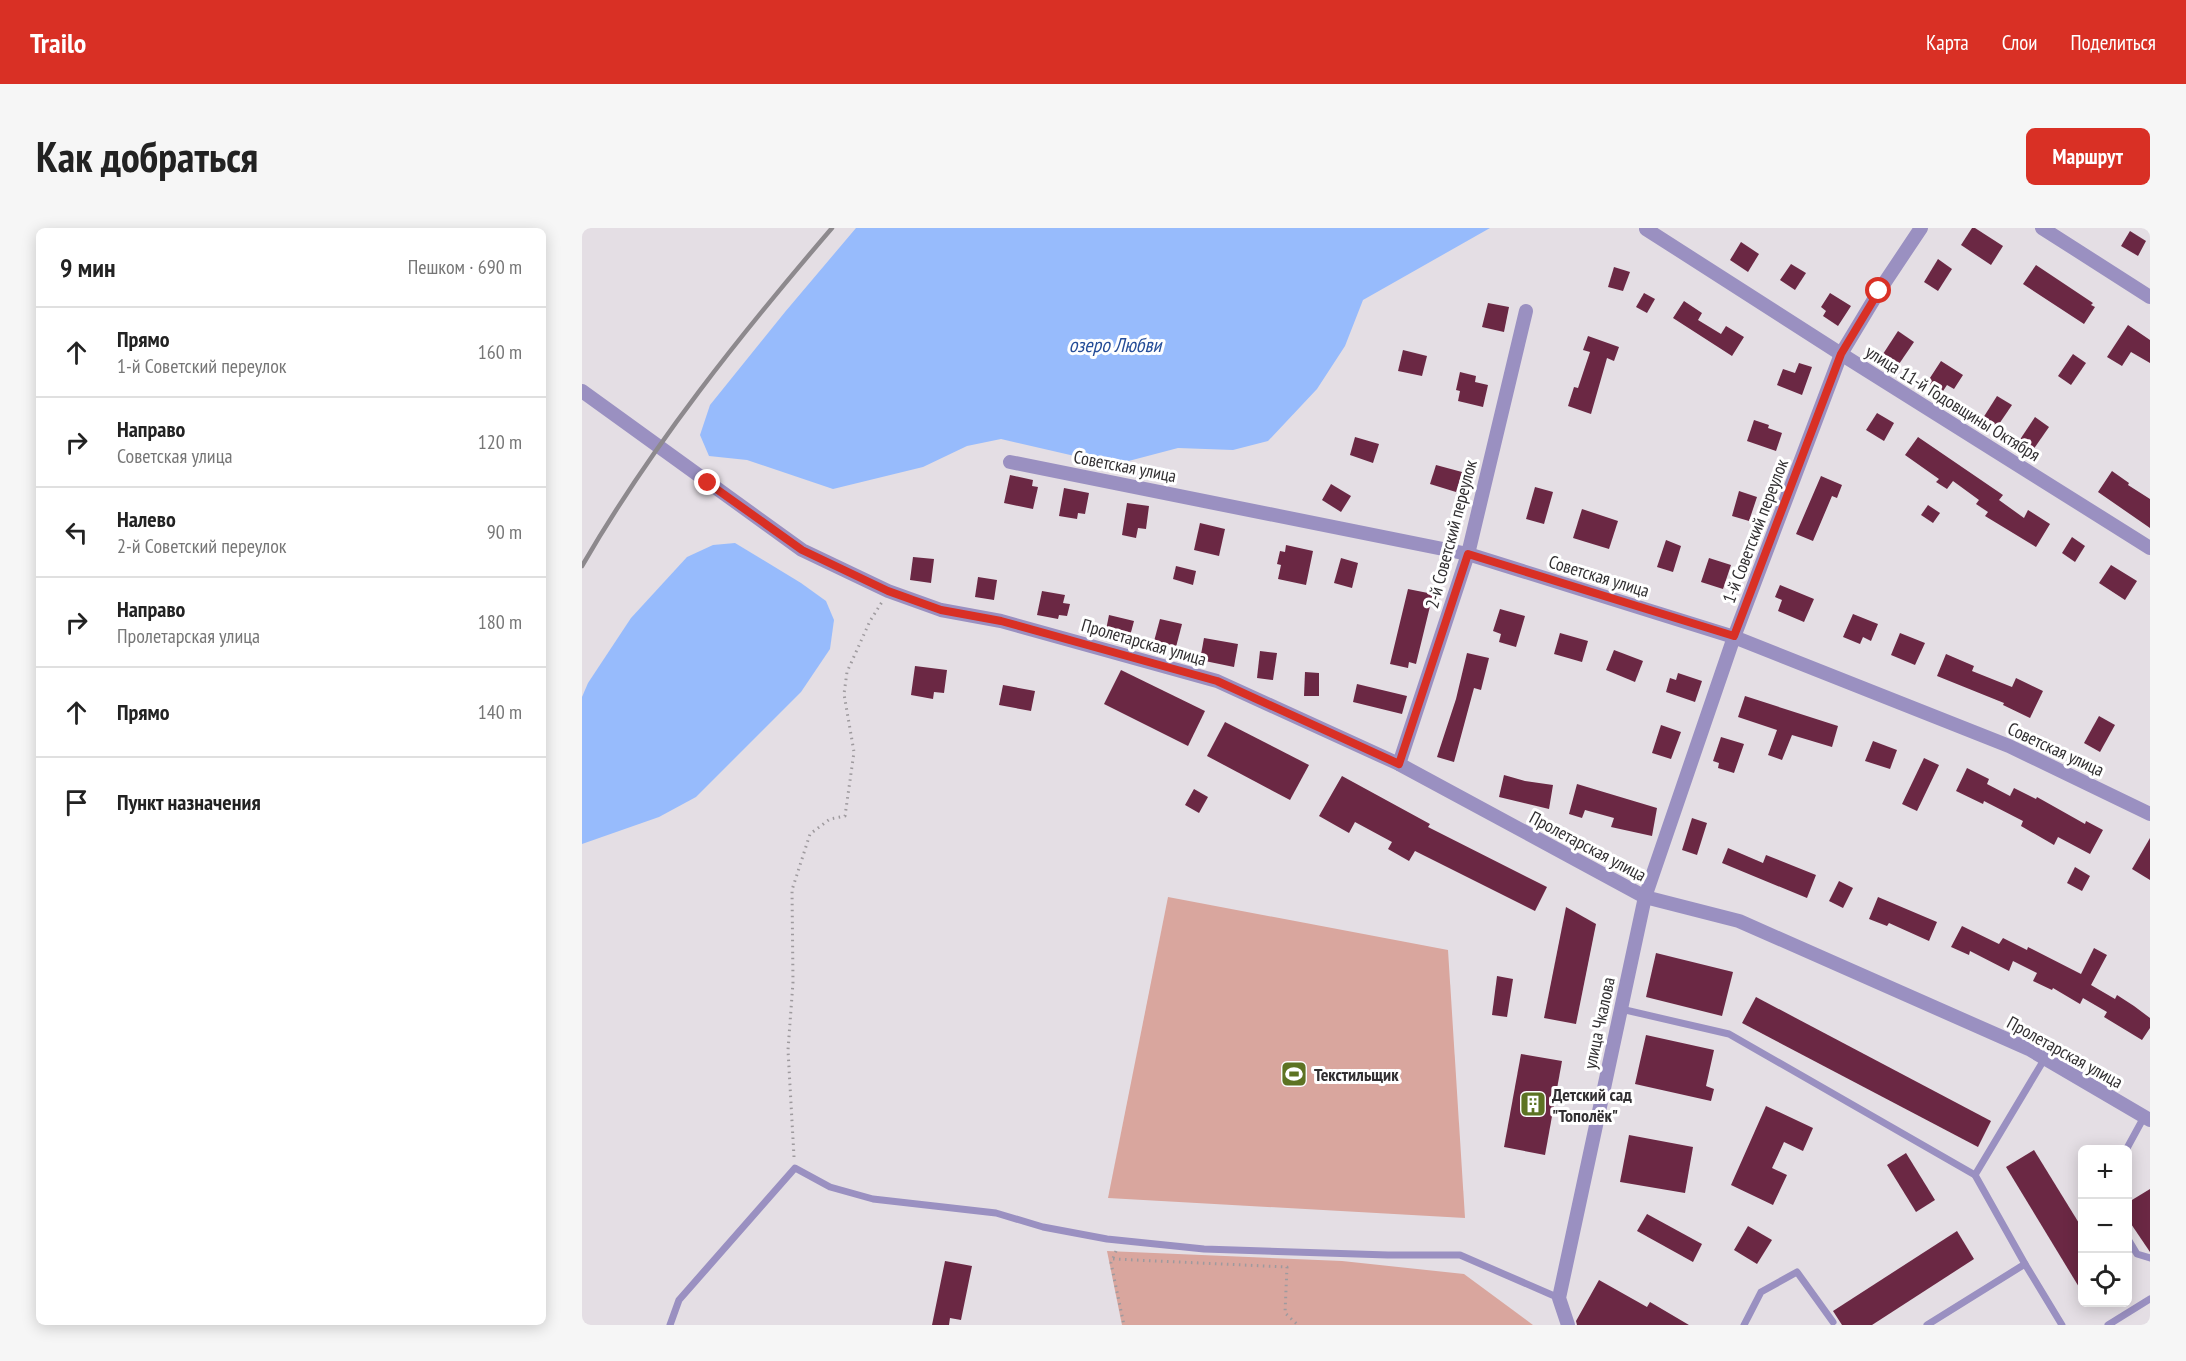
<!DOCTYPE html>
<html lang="ru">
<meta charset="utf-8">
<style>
:root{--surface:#fff;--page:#f6f6f6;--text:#222;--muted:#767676;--line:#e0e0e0;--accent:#d93025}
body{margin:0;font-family:"PT Sans Narrow",sans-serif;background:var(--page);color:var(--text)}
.controls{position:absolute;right:18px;bottom:18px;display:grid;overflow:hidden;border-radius:9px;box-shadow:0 3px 15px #0003}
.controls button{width:54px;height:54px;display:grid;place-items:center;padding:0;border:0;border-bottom:2px solid var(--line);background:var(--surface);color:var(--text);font:30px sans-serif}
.stop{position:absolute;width:18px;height:18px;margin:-14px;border:4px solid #d93025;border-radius:50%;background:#fff}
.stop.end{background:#d93025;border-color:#fff;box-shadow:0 2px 6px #0008}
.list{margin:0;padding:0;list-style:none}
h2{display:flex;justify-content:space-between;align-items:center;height:78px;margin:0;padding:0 24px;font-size:26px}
h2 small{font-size:20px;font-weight:400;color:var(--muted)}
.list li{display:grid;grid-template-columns:39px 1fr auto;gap:18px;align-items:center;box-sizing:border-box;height:90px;padding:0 24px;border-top:2px solid var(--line)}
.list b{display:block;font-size:22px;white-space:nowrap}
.list p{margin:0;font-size:20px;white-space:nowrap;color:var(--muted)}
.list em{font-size:20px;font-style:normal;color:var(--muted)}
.icon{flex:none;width:33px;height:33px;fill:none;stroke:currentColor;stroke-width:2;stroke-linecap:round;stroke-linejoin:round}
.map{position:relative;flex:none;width:1568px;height:1097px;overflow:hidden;border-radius:9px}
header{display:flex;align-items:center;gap:36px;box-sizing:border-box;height:84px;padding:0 30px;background:var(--accent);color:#fff}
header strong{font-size:28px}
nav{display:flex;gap:33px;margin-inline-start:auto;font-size:21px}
.intro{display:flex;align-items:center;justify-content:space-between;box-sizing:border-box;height:144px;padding:0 36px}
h1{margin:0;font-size:42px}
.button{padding:15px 27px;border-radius:9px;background:var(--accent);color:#fff;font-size:21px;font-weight:700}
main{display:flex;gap:36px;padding:0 36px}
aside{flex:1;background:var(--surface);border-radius:9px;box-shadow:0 3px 15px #0003}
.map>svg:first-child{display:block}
</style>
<header>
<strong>Trailo</strong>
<nav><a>Карта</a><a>Слои</a><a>Поделиться</a></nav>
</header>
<div class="intro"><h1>Как добраться</h1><a class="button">Маршрут</a></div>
<main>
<aside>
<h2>9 мин<small>Пешком · 690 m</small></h2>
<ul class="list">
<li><svg class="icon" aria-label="ahead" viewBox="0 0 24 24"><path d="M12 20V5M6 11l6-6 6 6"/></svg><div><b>Прямо</b><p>1-й Советский переулок</p></div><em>160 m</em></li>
<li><svg class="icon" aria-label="right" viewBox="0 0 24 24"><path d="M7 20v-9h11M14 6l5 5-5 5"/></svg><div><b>Направо</b><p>Советская улица</p></div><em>120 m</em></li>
<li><svg class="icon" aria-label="left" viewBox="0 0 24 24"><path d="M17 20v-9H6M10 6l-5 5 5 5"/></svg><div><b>Налево</b><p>2-й Советский переулок</p></div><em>90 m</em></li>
<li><svg class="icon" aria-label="right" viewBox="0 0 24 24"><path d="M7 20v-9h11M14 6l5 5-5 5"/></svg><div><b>Направо</b><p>Пролетарская улица</p></div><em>180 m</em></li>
<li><svg class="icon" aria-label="ahead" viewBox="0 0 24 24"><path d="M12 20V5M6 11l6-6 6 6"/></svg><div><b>Прямо</b></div><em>140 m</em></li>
<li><svg class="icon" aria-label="arrive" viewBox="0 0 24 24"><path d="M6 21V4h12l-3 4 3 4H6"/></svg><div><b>Пункт назначения</b></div></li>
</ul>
</aside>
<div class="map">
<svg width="1568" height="1097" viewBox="0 0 1568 1097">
<rect width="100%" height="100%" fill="#e4dee4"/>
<g fill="#d9a69e">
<path d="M 586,669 L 866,722 L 883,990 L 526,970 Z"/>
<path d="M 525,1023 L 760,1033 L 882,1046 L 951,1097 L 540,1097 Z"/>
</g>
<g fill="#97bbfc">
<path d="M 274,0 L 908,0 L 781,72 L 763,118 L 735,161 L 686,213 L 651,222 L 596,220 L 539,235 L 497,229 L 419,211 L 385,218 L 341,239 L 251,261 L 165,232 L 127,228 L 118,207 L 128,177 L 203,84 Z"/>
<path d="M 153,315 L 219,355 L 244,373 L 252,392 L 248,421 L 219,464 L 114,569 L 77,589 L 0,616 L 0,469 L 6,455 L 49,390 L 105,329 L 131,317 Z"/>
</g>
<g fill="#6b2844">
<path d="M 1390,0 L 1393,0 L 1421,18 L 1409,37 L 1379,17 Z"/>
<path d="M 1548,3 L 1564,13 L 1556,28 L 1539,18 Z"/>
<path d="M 1159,14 L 1177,26 L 1166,44 L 1148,32 Z"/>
<path d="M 1356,31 L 1370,41 L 1356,63 L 1342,54 Z"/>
<path d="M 1209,36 L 1224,45 L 1213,62 L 1198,52 Z"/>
<path d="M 1454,37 L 1511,75 L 1509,77 L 1513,79 L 1502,96 L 1441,56 Z"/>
<path d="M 1032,39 L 1048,44 L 1041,63 L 1026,59 Z"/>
<path d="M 1062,65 L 1073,71 L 1065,85 L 1054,79 Z"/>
<path d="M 1248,65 L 1269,78 L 1256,98 L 1241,88 L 1244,83 L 1239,79 Z"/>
<path d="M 1102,73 L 1120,85 L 1116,92 L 1139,106 L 1144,98 L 1162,109 L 1150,128 L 1091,90 Z"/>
<path d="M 906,75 L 927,79 L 922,104 L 900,99 Z"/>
<path d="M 1546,97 L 1568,112 L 1568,135 L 1549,124 L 1540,138 L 1525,129 Z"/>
<path d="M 1316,103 L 1332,114 L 1317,136 L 1301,126 Z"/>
<path d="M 1006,108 L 1037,119 L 1032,133 L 1025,130 L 1009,186 L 986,178 L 992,159 L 996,160 L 1008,124 L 1001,122 Z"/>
<path d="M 821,122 L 845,128 L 840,148 L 816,143 Z"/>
<path d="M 1491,126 L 1504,135 L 1489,157 L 1476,148 Z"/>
<path d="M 1359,133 L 1381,147 L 1372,161 L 1365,157 L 1359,166 L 1344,156 Z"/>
<path d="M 1217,135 L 1230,139 L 1220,167 L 1195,157 L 1201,141 L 1213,145 Z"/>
<path d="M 878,144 L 894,148 L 893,154 L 906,157 L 901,179 L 876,173 L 878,163 L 874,162 Z"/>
<path d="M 1415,168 L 1430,177 L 1415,199 L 1401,190 Z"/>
<path d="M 1295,185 L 1312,195 L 1302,213 L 1284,202 Z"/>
<path d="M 1453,189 L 1467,199 L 1451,222 L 1437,213 Z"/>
<path d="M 1172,192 L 1187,197 L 1186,200 L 1200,205 L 1194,223 L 1165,213 Z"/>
<path d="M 773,209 L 797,216 L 791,235 L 768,227 Z"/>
<path d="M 1336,209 L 1421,267 L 1417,272 L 1442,290 L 1446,282 L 1468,296 L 1454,319 L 1403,288 L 1406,284 L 1394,276 L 1397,272 L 1371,253 L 1365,261 L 1354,254 L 1357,251 L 1323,227 Z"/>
<path d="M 854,237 L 880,244 L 874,264 L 848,256 Z"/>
<path d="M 1530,243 L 1547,255 L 1546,257 L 1568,271 L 1568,300 L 1516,264 Z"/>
<path d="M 428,247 L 451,252 L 450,258 L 456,259 L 451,281 L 422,275 Z"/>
<path d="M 1239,248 L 1260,257 L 1255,270 L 1250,268 L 1231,313 L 1214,306 Z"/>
<path d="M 749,256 L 769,268 L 759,284 L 740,272 Z"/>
<path d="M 953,259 L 971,264 L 962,296 L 944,291 Z"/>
<path d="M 482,260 L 507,265 L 503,286 L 496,285 L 495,291 L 477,288 Z"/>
<path d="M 1157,263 L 1175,269 L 1167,293 L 1150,288 Z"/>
<path d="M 545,275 L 567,278 L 564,301 L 556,300 L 554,310 L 540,307 Z"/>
<path d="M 1346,277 L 1358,285 L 1351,295 L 1339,287 Z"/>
<path d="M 1000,281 L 1036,293 L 1027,321 L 991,310 Z"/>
<path d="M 618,295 L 643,301 L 637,328 L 612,322 Z"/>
<path d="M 1490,309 L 1503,318 L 1493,334 L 1480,325 Z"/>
<path d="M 1084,312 L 1099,318 L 1091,344 L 1075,339 Z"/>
<path d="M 704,317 L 731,323 L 724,357 L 696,351 L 699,337 L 695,336 L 698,323 L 703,324 Z"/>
<path d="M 331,329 L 352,331 L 349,355 L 328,352 Z"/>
<path d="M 759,330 L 776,335 L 770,360 L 752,355 Z"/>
<path d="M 1127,330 L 1149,337 L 1141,361 L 1119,354 Z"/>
<path d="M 1529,337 L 1555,353 L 1543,372 L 1517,355 Z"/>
<path d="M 594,338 L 614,343 L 611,357 L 591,351 Z"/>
<path d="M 396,349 L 415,352 L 412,372 L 393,369 Z"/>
<path d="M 1198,357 L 1232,371 L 1222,394 L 1196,383 L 1200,372 L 1193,369 Z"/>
<path d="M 826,361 L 851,366 L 834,436 L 827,434 L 826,440 L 808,436 Z"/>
<path d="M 460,363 L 483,367 L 481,375 L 488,376 L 485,388 L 477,387 L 476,391 L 455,387 Z"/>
<path d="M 918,381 L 943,388 L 934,419 L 917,414 L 919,406 L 911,403 Z"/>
<path d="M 1271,386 L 1296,396 L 1289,413 L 1281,409 L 1278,416 L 1261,409 Z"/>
<path d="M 527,387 L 552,393 L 548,408 L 524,402 Z"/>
<path d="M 578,391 L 600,396 L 593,423 L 571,417 Z"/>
<path d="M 978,405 L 1006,413 L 1000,434 L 972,426 Z"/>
<path d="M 1318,405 L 1343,415 L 1333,437 L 1309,427 Z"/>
<path d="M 622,410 L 656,416 L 652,439 L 618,432 Z"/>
<path d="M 1032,422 L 1061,433 L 1053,454 L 1024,442 Z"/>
<path d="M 678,423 L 695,425 L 691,452 L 675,450 Z"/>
<path d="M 885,425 L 907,430 L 899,462 L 892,460 L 872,534 L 855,529 L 874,471 Z"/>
<path d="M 1364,426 L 1392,438 L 1390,443 L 1430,459 L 1434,450 L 1461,463 L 1448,490 L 1421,477 L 1422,475 L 1355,448 Z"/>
<path d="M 333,438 L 365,442 L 362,465 L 352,464 L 351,471 L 329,467 Z"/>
<path d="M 539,442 L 623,483 L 606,518 L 522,476 Z"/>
<path d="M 723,444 L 737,445 L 737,468 L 722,468 Z"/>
<path d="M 1096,445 L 1120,453 L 1113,474 L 1084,464 L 1088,450 L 1094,452 Z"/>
<path d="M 775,456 L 825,468 L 820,486 L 771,474 Z"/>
<path d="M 421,457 L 453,463 L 449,483 L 417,477 Z"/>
<path d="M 1163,468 L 1256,498 L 1250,519 L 1210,507 L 1200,532 L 1186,527 L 1195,502 L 1156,489 Z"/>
<path d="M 1517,488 L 1533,497 L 1518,524 L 1502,515 Z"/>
<path d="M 643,494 L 727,537 L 708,572 L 625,528 Z"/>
<path d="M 1079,497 L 1099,504 L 1089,531 L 1070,525 Z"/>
<path d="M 1139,509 L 1162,516 L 1152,545 L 1136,540 L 1137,535 L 1131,533 Z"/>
<path d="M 1291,513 L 1315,522 L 1308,541 L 1283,533 Z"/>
<path d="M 1342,530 L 1357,537 L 1335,583 L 1320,576 Z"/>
<path d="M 1385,540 L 1407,551 L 1405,556 L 1428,568 L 1432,560 L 1454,571 L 1455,569 L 1503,596 L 1504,593 L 1521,602 L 1508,626 L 1476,609 L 1472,617 L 1439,598 L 1441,593 L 1402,573 L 1401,576 L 1374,563 Z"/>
<path d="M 922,547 L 943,553 L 971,557 L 967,581 L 917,569 Z"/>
<path d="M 760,548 L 848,596 L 846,599 L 965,659 L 953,683 L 833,623 L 827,633 L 806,621 L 810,614 L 773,594 L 767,605 L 737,588 Z"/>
<path d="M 995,556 L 1075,580 L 1070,608 L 1029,599 L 1032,590 L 1003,582 L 1000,590 L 987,586 Z"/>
<path d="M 612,561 L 626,569 L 617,585 L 603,577 Z"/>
<path d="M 1110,590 L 1125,595 L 1115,627 L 1100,622 Z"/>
<path d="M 1568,610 L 1568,652 L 1550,641 Z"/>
<path d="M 1146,620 L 1181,635 L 1184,627 L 1234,647 L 1225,670 L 1140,635 Z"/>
<path d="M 1493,639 L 1508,648 L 1500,663 L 1485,655 Z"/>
<path d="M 1257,653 L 1271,660 L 1261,680 L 1247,673 Z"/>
<path d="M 1296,669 L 1355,694 L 1347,713 L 1307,695 L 1305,698 L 1287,691 Z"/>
<path d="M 984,679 L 1014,696 L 994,796 L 962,790 Z"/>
<path d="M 1380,698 L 1417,716 L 1421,710 L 1445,722 L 1446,719 L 1499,746 L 1512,720 L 1525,727 L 1509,757 L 1533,771 L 1535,767 L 1552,778 L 1568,790 L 1568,800 L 1560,812 L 1522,789 L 1525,784 L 1501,770 L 1498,776 L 1471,760 L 1470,762 L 1451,753 L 1455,745 L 1431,733 L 1427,743 L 1388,723 L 1387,727 L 1369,719 Z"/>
<path d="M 1074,725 L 1151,744 L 1140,788 L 1064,769 Z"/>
<path d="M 915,748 L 931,751 L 925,789 L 910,787 Z"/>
<path d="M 1174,769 L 1409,893 L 1396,919 L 1160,795 Z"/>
<path d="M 1064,807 L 1132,822 L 1124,858 L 1132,861 L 1129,873 L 1053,856 Z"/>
<path d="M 939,826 L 980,833 L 963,927 L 922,919 Z"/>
<path d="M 1184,878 L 1231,900 L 1221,923 L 1202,914 L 1190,940 L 1205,947 L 1191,977 L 1149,957 Z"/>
<path d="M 1047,907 L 1111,919 L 1103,965 L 1038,954 Z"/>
<path d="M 1452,922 L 1500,1000 L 1500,1064 L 1424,939 Z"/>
<path d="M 1324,925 L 1353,972 L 1334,984 L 1305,937 Z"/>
<path d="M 1568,961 L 1568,1024 L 1545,990 L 1545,975 Z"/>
<path d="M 1065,986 L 1120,1016 L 1111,1034 L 1055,1003 Z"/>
<path d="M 1166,998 L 1190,1012 L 1175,1036 L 1152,1022 Z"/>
<path d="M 1375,1003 L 1392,1031 L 1290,1097 L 1260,1097 L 1251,1083 Z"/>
<path d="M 363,1033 L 390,1038 L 379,1092 L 368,1090 L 367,1097 L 350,1097 Z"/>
<path d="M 1017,1052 L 1065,1079 L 1068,1074 L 1107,1097 L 995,1097 L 994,1093 Z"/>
</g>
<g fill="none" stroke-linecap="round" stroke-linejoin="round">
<g stroke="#9e9a9e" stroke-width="3" stroke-dasharray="1.5 4.5" stroke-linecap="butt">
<path d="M 212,929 L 206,822 L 211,754 L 210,662 L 228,606 L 248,591 L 263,588 L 272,524 L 262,466 L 265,444 L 288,393 L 300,374"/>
<path d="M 534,1023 L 529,1035 L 542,1097"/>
<path d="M 531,1031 L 705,1039 L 703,1085 L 716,1097"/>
</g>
<g stroke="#9a90c1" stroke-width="7">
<path d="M 1039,781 L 1147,806 L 1393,947"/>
<path d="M 1463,830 L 1393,947 L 1443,1036 L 1480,1097"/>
<path d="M 1544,922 L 1562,889"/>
<path d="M 1546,1011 L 1555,1026 L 1568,1030"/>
<path d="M 88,1097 L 97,1072 L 213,940 L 248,959 L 291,971 L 414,985 L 461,999 L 525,1011 L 622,1021 L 806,1027 L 878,1027 L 977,1070"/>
<path d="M 1162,1097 L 1179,1064 L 1215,1044 L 1251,1094"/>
<path d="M 1345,1097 L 1443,1036"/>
<path d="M 1526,1097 L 1568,1071"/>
</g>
<g stroke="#9a90c1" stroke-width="14">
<path d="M 1460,0 L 1568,69"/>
<path d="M 1064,1 L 1259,126 L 1568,320"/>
<path d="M 0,163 L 220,322 L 306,363 L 359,382 L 419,393 L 635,453 L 817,536 L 1063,669 L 1157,693 L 1447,821 L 1568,892"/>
<path d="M 428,234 L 886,326 L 1152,409 L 1427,518 L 1568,586"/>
<path d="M 817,536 L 886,326 L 944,83"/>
<path d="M 986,1097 L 977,1070 L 1063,669 L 1152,409 L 1259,126 L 1297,63 L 1339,0"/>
</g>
<path stroke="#8d898d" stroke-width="4.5" d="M 0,338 C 70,217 159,106 250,0"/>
</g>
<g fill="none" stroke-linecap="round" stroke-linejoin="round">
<path stroke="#d93025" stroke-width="8" d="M 126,255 L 220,322 L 306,363 L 359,382 L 419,393 L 635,453 L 817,536 L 886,326 L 1152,408 L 1259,126 L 1297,63"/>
</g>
<defs>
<symbol id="stadium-square" viewBox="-11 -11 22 22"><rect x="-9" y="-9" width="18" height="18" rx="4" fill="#5d7323" stroke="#fff"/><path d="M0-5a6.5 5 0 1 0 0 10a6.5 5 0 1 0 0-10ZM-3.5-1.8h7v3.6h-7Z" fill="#fff"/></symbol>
<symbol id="building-square" viewBox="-11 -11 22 22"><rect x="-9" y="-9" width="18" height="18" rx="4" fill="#5d7323" stroke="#fff"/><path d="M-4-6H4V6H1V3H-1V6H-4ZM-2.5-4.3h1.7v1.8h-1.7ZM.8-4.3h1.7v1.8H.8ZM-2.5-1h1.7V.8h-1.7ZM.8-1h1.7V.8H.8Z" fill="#fff"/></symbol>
</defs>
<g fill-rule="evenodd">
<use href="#stadium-square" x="697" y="831" width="30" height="30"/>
<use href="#building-square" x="936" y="861" width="30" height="30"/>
</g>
<g text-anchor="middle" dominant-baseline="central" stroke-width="6" stroke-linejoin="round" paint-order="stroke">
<g font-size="18" fill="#312f31" stroke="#fff">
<text transform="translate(1371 175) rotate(32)">улица 11-й Годовщины Октября</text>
<text transform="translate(543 238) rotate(11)">Советская улица</text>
<text transform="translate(1173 303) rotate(-69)">1-й Советский переулок</text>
<text transform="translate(869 306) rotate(-75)">2-й Советский переулок</text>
<text transform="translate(1017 348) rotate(17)">Советская улица</text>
<text transform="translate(562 414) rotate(16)">Пролетарская улица</text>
<text transform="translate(1474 521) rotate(25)">Советская улица</text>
<text transform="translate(1006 618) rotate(28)">Пролетарская улица</text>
<text transform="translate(1017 795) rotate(-78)">улица Чкалова</text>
<text transform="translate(1483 824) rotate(29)">Пролетарская улица</text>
</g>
<g font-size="18" font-weight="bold" fill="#312f31" stroke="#fff" text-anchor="start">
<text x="732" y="846">Текстильщик</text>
<text x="970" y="866">Детский сад<tspan x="970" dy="21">"Тополёк"</tspan></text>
</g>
<g font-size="20" font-style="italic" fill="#254d98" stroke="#fff">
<text x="533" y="117">озеро Любви</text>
</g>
</g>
</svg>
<div class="controls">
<button>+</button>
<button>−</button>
<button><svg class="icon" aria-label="locate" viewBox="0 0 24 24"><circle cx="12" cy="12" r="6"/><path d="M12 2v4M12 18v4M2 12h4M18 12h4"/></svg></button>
</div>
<div class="stop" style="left:1297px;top:63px"></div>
<div class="stop end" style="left:126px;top:255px"></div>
</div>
</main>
